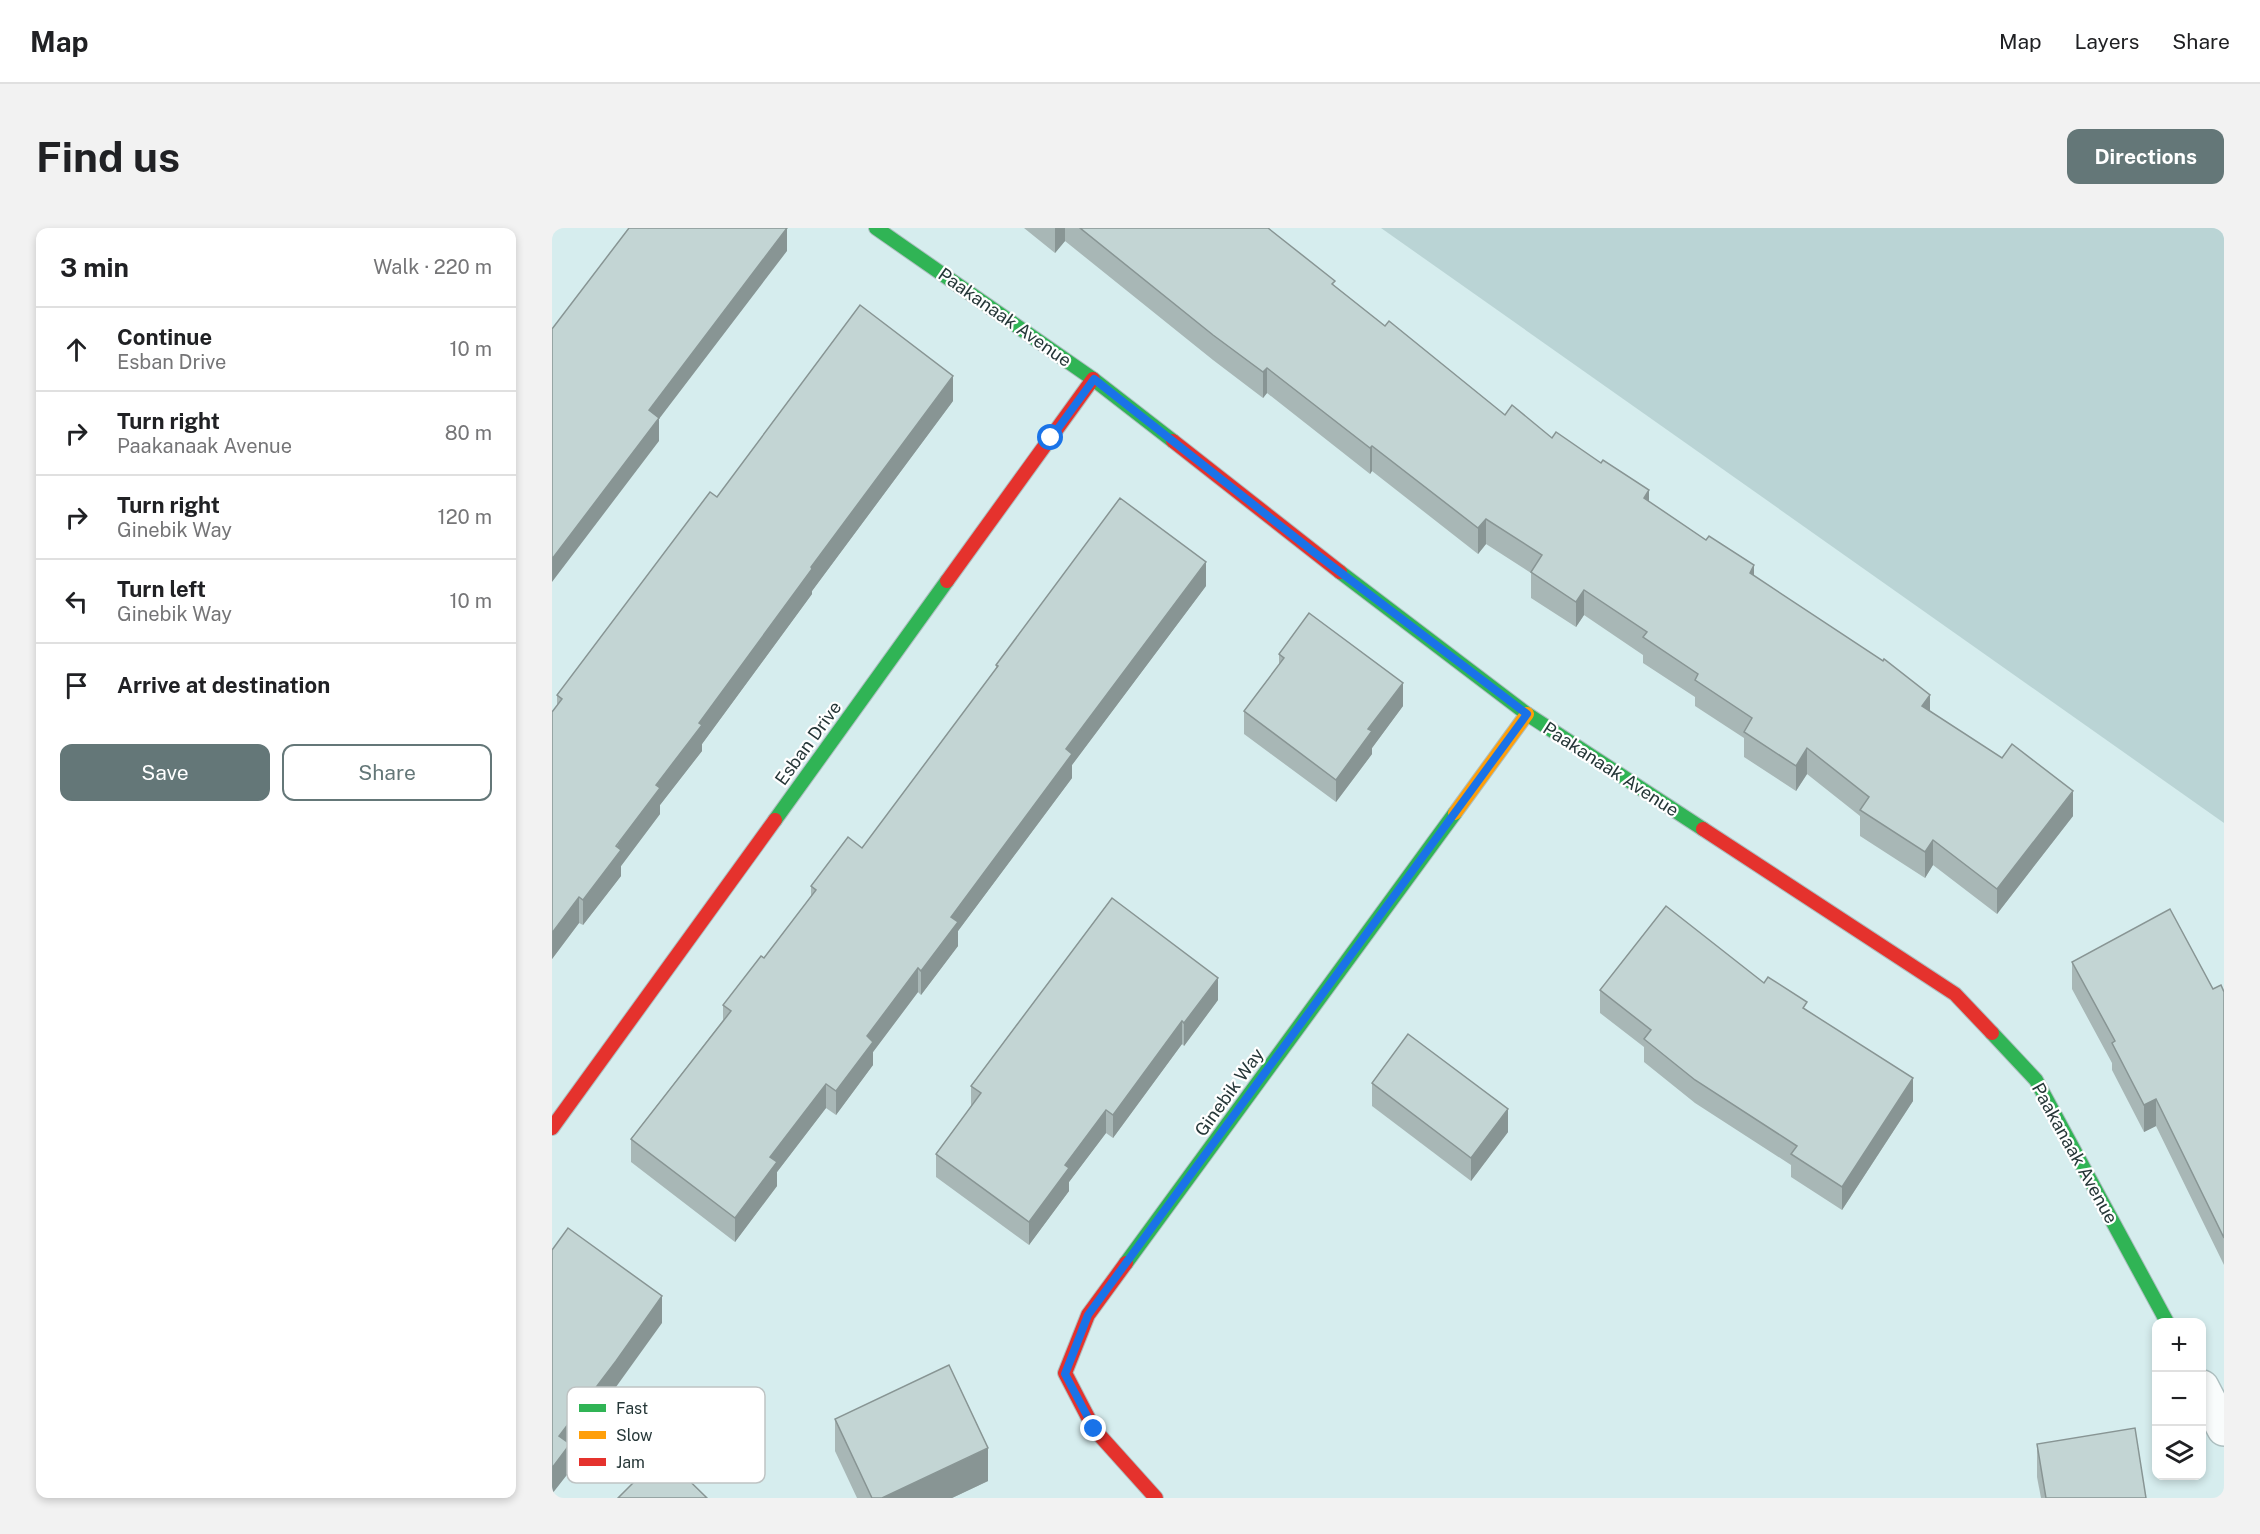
<!DOCTYPE html>
<meta charset="utf-8">
<style>
:root{--surface:#fff;--page:#f2f2f2;--text:#202124;--muted:#757577;--line:#e0e0e0;--accent:#647778}
body{margin:0;font-family:"Public Sans",sans-serif;background:var(--page);color:var(--text)}
.controls{position:absolute;right:18px;bottom:18px;display:grid;overflow:hidden;border-radius:12px;box-shadow:0 3px 9px #0003}
.controls button{width:54px;height:54px;display:grid;place-items:center;padding:0;border:0;border-bottom:2px solid var(--line);background:var(--surface);color:var(--text);font:30px sans-serif}
.stop{position:absolute;width:18px;height:18px;margin:-14px;border:4px solid #1a73e8;border-radius:50%;background:#fff}
.stop.end{background:#1a73e8;border-color:#fff;box-shadow:0 2px 6px #0008}
.list{margin:0;padding:0;list-style:none}
h2{display:flex;justify-content:space-between;align-items:center;height:78px;margin:0;padding:0 24px;font-size:26px}
h2 small{font-size:20px;font-weight:400;color:var(--muted)}
.list li{display:grid;grid-template-columns:39px 1fr auto;gap:18px;align-items:center;box-sizing:border-box;height:84px;padding:0 24px;border-top:2px solid var(--line)}
.list b{display:block;font-size:22px;white-space:nowrap}
.list p{margin:0;font-size:20px;white-space:nowrap;color:var(--muted)}
.list em{font-size:20px;font-style:normal;color:var(--muted)}
.actions{display:flex;gap:12px;padding:18px 24px}
.actions a{flex:1;padding:14px 0;border:2px solid var(--accent);border-radius:12px;text-align:center;font-size:21px;color:var(--accent)}
.actions .main{background:var(--accent);color:#fff}
.icon{flex:none;width:33px;height:33px;fill:none;stroke:currentColor;stroke-width:2;stroke-linecap:round;stroke-linejoin:round}
.map{position:relative;flex:none;width:1672px;height:1270px;overflow:hidden;border-radius:12px}
header{display:flex;align-items:center;gap:36px;box-sizing:border-box;height:84px;padding:0 30px;background:var(--surface);border-bottom:2px solid var(--line)}
header strong{font-size:28px}
nav{display:flex;gap:33px;margin-inline-start:auto;font-size:21px}
.intro{display:flex;align-items:center;justify-content:space-between;box-sizing:border-box;height:144px;padding:0 36px}
h1{margin:0;font-size:42px}
.button{padding:15px 27px;border-radius:12px;background:var(--accent);color:#fff;font-size:21px;font-weight:700}
main{display:flex;gap:36px;padding:0 36px}
aside{flex:1;background:var(--surface);border-radius:12px;box-shadow:0 3px 9px #0003}
.map>svg:first-child{display:block}
</style>
<header>
<strong>Map</strong>
<nav><a>Map</a><a>Layers</a><a>Share</a></nav>
</header>
<div class="intro"><h1>Find us</h1><a class="button">Directions</a></div>
<main>
<aside>
<h2>3 min<small>Walk · 220 m</small></h2>
<ul class="list">
<li><svg class="icon" aria-label="ahead" viewBox="0 0 24 24"><path d="M12 20V5M6 11l6-6 6 6"/></svg><div><b>Continue</b><p>Esban Drive</p></div><em>10 m</em></li>
<li><svg class="icon" aria-label="right" viewBox="0 0 24 24"><path d="M7 20v-9h11M14 6l5 5-5 5"/></svg><div><b>Turn right</b><p>Paakanaak Avenue</p></div><em>80 m</em></li>
<li><svg class="icon" aria-label="right" viewBox="0 0 24 24"><path d="M7 20v-9h11M14 6l5 5-5 5"/></svg><div><b>Turn right</b><p>Ginebik Way</p></div><em>120 m</em></li>
<li><svg class="icon" aria-label="left" viewBox="0 0 24 24"><path d="M17 20v-9H6M10 6l-5 5 5 5"/></svg><div><b>Turn left</b><p>Ginebik Way</p></div><em>10 m</em></li>
<li><svg class="icon" aria-label="arrive" viewBox="0 0 24 24"><path d="M6 21V4h12l-3 4 3 4H6"/></svg><div><b>Arrive at destination</b></div></li>
</ul>
<div class="actions"><a class="main">Save</a><a>Share</a></div>
</aside>
<div class="map">
<svg width="1672" height="1270" viewBox="0 0 1672 1270">
<rect width="100%" height="100%" fill="#d6edee"/>
<path fill="#bad4d5" d="M 829,0 L 1672,0 L 1672,595 Z"/>
<g fill="none" stroke-linecap="round" stroke-linejoin="round">
<defs>
<path id="street" d="M 1650,1159 L 1672,1201"/>
<g id="fast">
<path d="M 324,0 L 541,151 L 621,213"/>
<path d="M 788,344 L 975,486 L 1151,601"/>
<path d="M 223,592 L 395,353"/>
<path d="M 1440,805 L 1484,852 L 1615,1094"/>
<path d="M 574,1035 L 903,585"/>
</g>
<path id="slow" d="M 903,585 L 975,486"/>
<g id="jam">
<path d="M 621,213 L 788,344"/>
<path d="M 395,353 L 541,151"/>
<path d="M 1151,601 L 1403,766 L 1440,805"/>
<path d="M 0,900 L 223,592"/>
<path d="M 574,1035 L 536,1087 L 513,1145 L 542,1201 L 604,1270"/>
</g>
</defs>
<use href="#street" stroke="#adbfc0" stroke-width="36"/>
<use href="#fast" stroke="#adbfc0" stroke-width="16"/>
<use href="#slow" stroke="#adbfc0" stroke-width="16"/>
<use href="#jam" stroke="#adbfc0" stroke-width="16"/>
<use href="#street" stroke="#f9fcfc" stroke-width="33"/>
<use href="#fast" stroke="#30b455" stroke-width="14"/>
<use href="#slow" stroke="#ff9f0a" stroke-width="14"/>
<use href="#jam" stroke="#e5322d" stroke-width="14"/>
</g>
<g fill="#a8b7b6">
<path d="M 472,0 L 716,0 L 783,58 L 833,98 L 953,187 L 1000,210 L 1097,274 L 1202,348 L 1378,483 L 1521,588 L 1445,686 L 1381,637 L 1373,650 L 1308,608 L 1308,588 L 1255,546 L 1244,563 L 1192,529 L 1192,510 L 1143,478 L 1143,469 L 1091,435 L 1091,427 L 1032,387 L 1024,399 L 979,370 L 979,345 L 934,316 L 926,326 L 820,243 L 818,246 L 715,165 L 711,170 L 661,132 L 513,13 L 503,25 Z"/>
<path d="M 401,173 L 260,363 L 260,366 L 150,516 L 150,523 L 108,577 L 108,586 L 69,638 L 69,648 L 31,697 L 27,695 L 0,731 L 0,484 L 5,478 L 5,467 L 165,269 Z"/>
<path d="M 654,358 L 520,537 L 520,550 L 406,703 L 406,718 L 369,767 L 366,764 L 321,824 L 321,837 L 284,887 L 274,880 L 225,944 L 225,958 L 183,1014 L 79,934 L 79,911 L 171,792 L 171,777 L 212,730 L 259,669 L 259,658 L 310,620 L 444,441 L 444,437 Z"/>
<path d="M 727,426 L 851,478 L 820,520 L 820,526 L 784,574 L 692,506 L 692,483 L 727,437 Z"/>
<path d="M 1520,734 L 1672,764 L 1672,1037 L 1604,898 L 1592,904 L 1560,842 L 1560,835 L 1520,761 Z"/>
<path d="M 1212,755 L 1255,782 L 1361,873 L 1290,982 L 1239,949 L 1239,937 L 1143,875 L 1092,834 L 1092,819 L 1048,785 L 1048,762 Z"/>
<path d="M 666,772 L 632,818 L 630,816 L 561,910 L 554,905 L 517,954 L 517,963 L 477,1017 L 384,949 L 384,926 L 419,879 L 419,858 Z"/>
<path d="M 820,855 L 956,904 L 919,953 L 820,878 Z"/>
<path d="M 283,1191 L 436,1253 L 400,1270 L 305,1270 L 283,1223 Z"/>
<path d="M 1485,1216 L 1594,1270 L 1489,1270 L 1485,1249 Z"/>
</g>
<g fill="#889594">
<path d="M 235,0 L 235,23 L 107,191 L 107,213 L 0,354 L 0,331 L 97,182 Z"/>
<path d="M 503,0 L 513,0 L 513,13 L 503,25 Z"/>
<path d="M 715,140 L 715,165 L 711,170 L 711,144 Z"/>
<path d="M 401,148 L 401,173 L 260,363 L 260,366 L 150,516 L 150,523 L 108,577 L 108,586 L 69,638 L 69,648 L 31,697 L 31,672 L 104,557 L 147,495 L 259,339 Z"/>
<path d="M 820,218 L 820,243 L 818,246 L 818,220 Z"/>
<path d="M 1097,262 L 1097,288 L 1092,270 Z"/>
<path d="M 934,291 L 934,316 L 926,326 L 926,300 Z"/>
<path d="M 654,334 L 654,358 L 520,537 L 520,550 L 406,703 L 406,718 L 369,767 L 369,743 L 399,689 L 514,521 Z"/>
<path d="M 1202,337 L 1202,363 L 1198,345 Z"/>
<path d="M 1032,362 L 1032,387 L 1024,399 L 1024,374 Z"/>
<path d="M 851,455 L 851,478 L 820,520 L 820,526 L 784,574 L 784,552 L 816,501 Z"/>
<path d="M 1378,467 L 1378,493 L 1370,478 Z"/>
<path d="M 1255,520 L 1255,546 L 1244,563 L 1244,538 Z"/>
<path d="M 1521,563 L 1521,588 L 1445,686 L 1445,661 Z"/>
<path d="M 1381,612 L 1381,637 L 1373,650 L 1373,624 Z"/>
<path d="M 27,669 L 27,695 L 0,731 L 0,705 Z"/>
<path d="M 366,740 L 366,764 L 321,824 L 321,837 L 284,887 L 284,863 L 315,808 Z"/>
<path d="M 666,750 L 666,772 L 632,818 L 632,795 Z"/>
<path d="M 630,793 L 630,816 L 561,910 L 561,887 Z"/>
<path d="M 1361,850 L 1361,873 L 1290,982 L 1290,959 Z"/>
<path d="M 274,856 L 274,880 L 225,944 L 225,958 L 183,1014 L 183,990 L 218,929 Z"/>
<path d="M 1604,871 L 1604,898 L 1592,904 L 1592,877 Z"/>
<path d="M 956,881 L 956,904 L 919,953 L 919,930 Z"/>
<path d="M 554,882 L 554,905 L 517,954 L 517,963 L 477,1017 L 477,994 L 513,937 Z"/>
<path d="M 110,1068 L 110,1095 L 64,1159 L 18,1220 L 18,1243 L 0,1266 L 0,1240 L 7,1208 Z"/>
<path d="M 436,1220 L 436,1253 L 400,1270 L 330,1270 Z"/>
</g>
<g fill="#c3d5d4" stroke="#889594" stroke-width="1.5">
<path d="M 77,0 L 235,0 L 97,182 L 107,190 L 0,331 L 0,101 Z"/>
<path d="M 528,0 L 716,0 L 783,53 L 780,56 L 833,98 L 837,93 L 953,187 L 960,177 L 1000,210 L 1004,204 L 1049,235 L 1051,232 L 1097,262 L 1092,270 L 1154,312 L 1157,308 L 1202,337 L 1198,345 L 1331,433 L 1332,431 L 1378,467 L 1370,478 L 1450,530 L 1460,516 L 1521,563 L 1445,661 L 1381,612 L 1373,624 L 1308,582 L 1317,569 L 1255,520 L 1244,538 L 1192,504 L 1200,490 L 1143,452 L 1146,446 L 1091,409 L 1095,404 L 1032,362 L 1024,374 L 979,344 L 990,327 L 934,291 L 926,300 L 820,218 L 818,220 L 715,140 L 711,144 L 661,107 Z"/>
<path d="M 308,77 L 401,148 L 259,339 L 260,341 L 147,495 L 150,497 L 104,557 L 108,560 L 64,618 L 69,622 L 31,672 L 27,669 L 0,705 L 0,484 L 10,471 L 5,467 L 158,264 L 165,269 Z"/>
<path d="M 568,270 L 654,334 L 514,521 L 520,526 L 399,689 L 406,694 L 369,743 L 366,740 L 315,808 L 321,814 L 284,863 L 274,856 L 218,929 L 225,934 L 183,990 L 79,911 L 179,783 L 171,777 L 209,728 L 212,730 L 264,662 L 259,658 L 296,609 L 310,620 L 446,438 L 444,437 Z"/>
<path d="M 757,385 L 851,455 L 816,501 L 820,503 L 784,552 L 692,483 L 732,430 L 727,426 Z"/>
<path d="M 560,670 L 666,750 L 632,795 L 630,793 L 561,887 L 554,882 L 513,937 L 517,940 L 477,994 L 384,926 L 429,865 L 419,858 Z"/>
<path d="M 1114,678 L 1212,755 L 1216,749 L 1255,774 L 1251,780 L 1361,850 L 1290,959 L 1239,926 L 1245,918 L 1143,852 L 1092,811 L 1099,802 L 1048,762 Z"/>
<path d="M 1618,681 L 1661,761 L 1669,757 L 1672,764 L 1672,1010 L 1604,871 L 1592,877 L 1560,815 L 1563,813 L 1520,734 Z"/>
<path d="M 856,806 L 956,881 L 919,930 L 820,855 Z"/>
<path d="M 16,1000 L 110,1068 L 64,1133 L 7,1208 L 18,1216 L 0,1240 L 0,1022 Z"/>
<path d="M 397,1137 L 436,1220 L 330,1270 L 320,1270 L 283,1191 Z"/>
<path d="M 1583,1200 L 1594,1270 L 1494,1270 L 1485,1216 Z"/>
<path d="M 110,1226 L 155,1270 L 66,1270 Z"/>
</g>
<g fill="none" stroke-linecap="round" stroke-linejoin="round">
<path stroke="#1a73e8" stroke-width="8" d="M 499,210 L 542,151 L 763,325 L 975,486 L 536,1087 L 513,1146 L 542,1201"/>
</g>
<g text-anchor="middle" dominant-baseline="central" stroke-width="4.5" stroke-linejoin="round" paint-order="stroke">
<g font-size="18" fill="#263738" stroke="#fff">
<text transform="translate(453 89) rotate(35)">Paakanaak Avenue</text>
<text transform="translate(256 515) rotate(-54)">Esban Drive</text>
<text transform="translate(1059 541) rotate(33)">Paakanaak Avenue</text>
<text transform="translate(677 864) rotate(-54)">Ginebik Way</text>
<text transform="translate(1523 925) rotate(61)">Paakanaak Avenue</text>
</g>
</g>
<rect x="15" y="1159" width="198" height="96" rx="9" fill="#fff" stroke="#bec3c3" stroke-width="1.5"/>
<rect x="27" y="1176" width="27" height="8" fill="#30b455"/>
<rect x="27" y="1203" width="27" height="8" fill="#ff9f0a"/>
<rect x="27" y="1230" width="27" height="8" fill="#e5322d"/>
<g font-size="16" fill="#263738">
<text x="64" y="1186">Fast</text>
<text x="64" y="1213">Slow</text>
<text x="64" y="1240">Jam</text>
</g>
</svg>
<div class="controls">
<button>+</button>
<button>−</button>
<button><svg class="icon" aria-label="layers" viewBox="0 0 24 24"><path d="M12 4l9 5-9 5-9-5zM3 14l9 5 9-5"/></svg></button>
</div>
<div class="stop" style="left:499px;top:210px"></div>
<div class="stop end" style="left:542px;top:1201px"></div>
</div>
</main>
